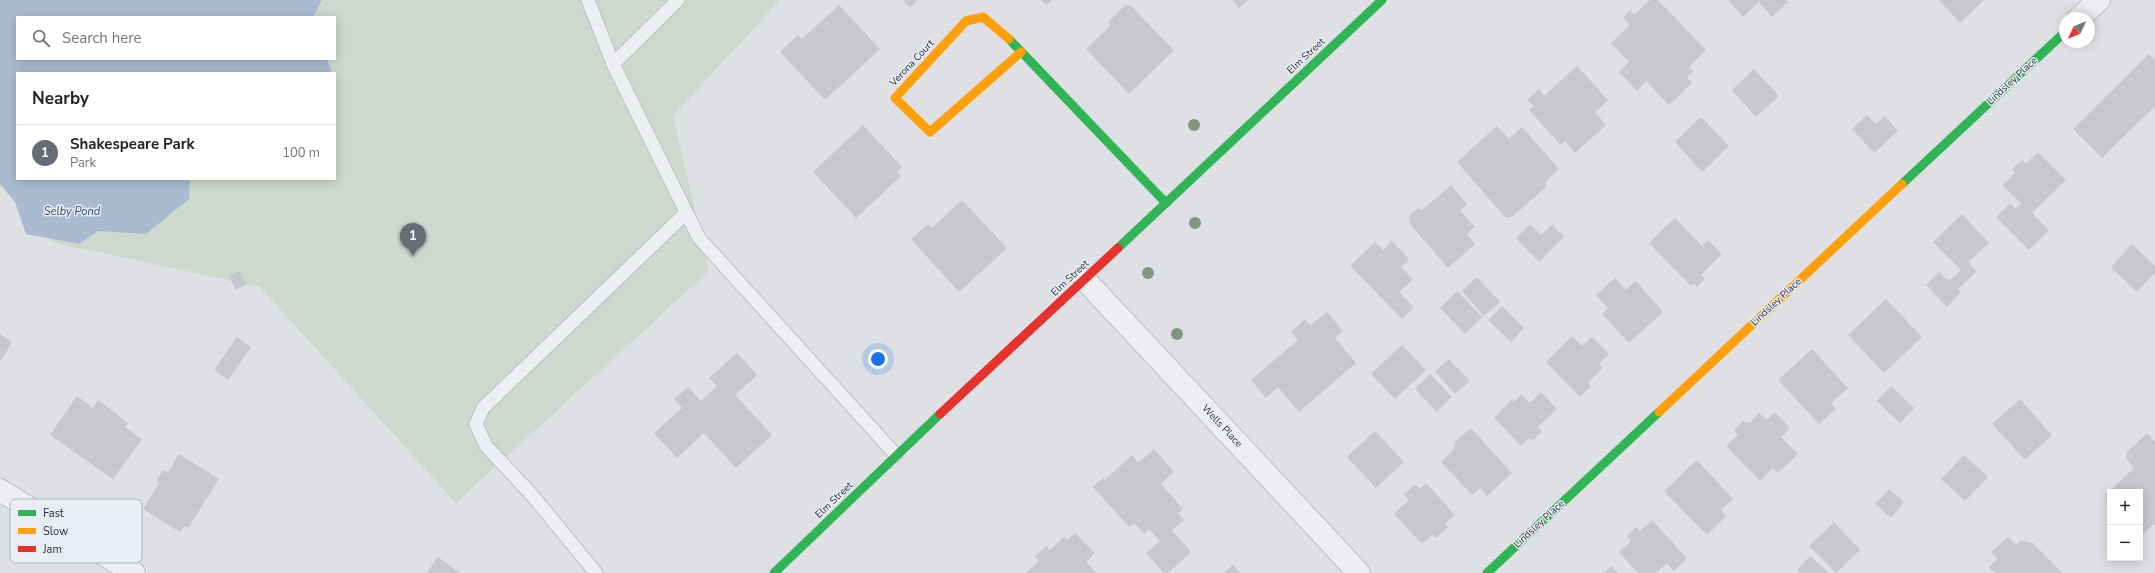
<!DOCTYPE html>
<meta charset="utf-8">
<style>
:root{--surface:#fff;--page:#f6f6f6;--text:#222;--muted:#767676;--line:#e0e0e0;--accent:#656b77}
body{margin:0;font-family:"Nunito Sans",sans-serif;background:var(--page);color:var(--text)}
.controls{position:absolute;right:12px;bottom:12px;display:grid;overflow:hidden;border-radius:0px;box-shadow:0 2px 10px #0003}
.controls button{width:36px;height:36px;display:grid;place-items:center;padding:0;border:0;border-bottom:1px solid var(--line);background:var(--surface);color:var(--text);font:20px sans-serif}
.compass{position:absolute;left:2059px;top:12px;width:36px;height:36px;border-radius:50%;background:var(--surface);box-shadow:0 2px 10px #0003;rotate:226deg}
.you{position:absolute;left:878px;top:359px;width:14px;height:14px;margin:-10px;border:3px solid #fff;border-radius:50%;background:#1a73e8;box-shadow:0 0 0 6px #1a73e833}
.badge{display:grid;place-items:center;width:26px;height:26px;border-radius:50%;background:var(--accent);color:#fff;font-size:13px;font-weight:700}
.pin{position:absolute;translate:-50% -33px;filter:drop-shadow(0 1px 2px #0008)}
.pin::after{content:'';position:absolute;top:21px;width:14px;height:12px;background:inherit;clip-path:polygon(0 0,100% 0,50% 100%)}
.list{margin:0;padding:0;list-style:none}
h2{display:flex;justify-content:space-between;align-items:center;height:52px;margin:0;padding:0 16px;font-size:17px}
h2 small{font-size:13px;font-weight:400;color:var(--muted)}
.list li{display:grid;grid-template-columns:26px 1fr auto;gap:12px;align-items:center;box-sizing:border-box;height:56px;padding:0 16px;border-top:1px solid var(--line)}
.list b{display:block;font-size:15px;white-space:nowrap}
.list p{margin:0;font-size:13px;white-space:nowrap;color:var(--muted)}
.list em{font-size:13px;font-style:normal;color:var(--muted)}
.icon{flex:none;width:22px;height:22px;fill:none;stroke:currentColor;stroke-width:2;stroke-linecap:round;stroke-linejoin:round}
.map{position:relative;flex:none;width:2155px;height:573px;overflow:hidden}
.search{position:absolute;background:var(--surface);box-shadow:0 2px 10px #0003;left:16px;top:16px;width:320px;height:44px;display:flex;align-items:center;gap:10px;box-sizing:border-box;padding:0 14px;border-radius:0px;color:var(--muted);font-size:15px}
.panel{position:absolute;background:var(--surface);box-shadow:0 2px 10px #0003;left:16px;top:72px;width:320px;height:108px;border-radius:0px}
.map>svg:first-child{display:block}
</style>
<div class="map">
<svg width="2155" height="573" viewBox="0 0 2155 573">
<rect width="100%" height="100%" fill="#dee0e3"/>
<path fill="#ced8ce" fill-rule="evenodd" d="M 0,0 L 780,0 L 673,116 L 709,271 L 456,503 L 260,287 L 52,242 L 0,176 ZM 17,17 L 335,17 L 335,59 L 17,59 ZM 17,73 L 335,73 L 335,179 L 17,179 Z"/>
<path fill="#aabbd1" d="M 0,0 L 322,0 L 313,17 L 17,17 L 17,59 L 327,59 L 332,73 L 17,73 L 17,179 L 190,179 L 189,199 L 146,234 L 98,231 L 79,244 L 26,234 L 15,202 L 0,184 Z"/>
<g fill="#c6c8cb">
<path d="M 903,0 L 918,0 L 910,8 Z"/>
<path d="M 1041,0 L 1052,0 L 1046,5 Z"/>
<path d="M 1232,0 L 1248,0 L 1239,8 Z"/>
<path d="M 1650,0 L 1658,0 L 1706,50 L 1689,67 L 1693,71 L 1687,77 L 1692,83 L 1669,105 L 1646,81 L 1637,91 L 1619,72 L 1629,62 L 1611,43 L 1630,25 L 1623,18 L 1630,10 L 1634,15 Z"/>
<path d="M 1728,0 L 1786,0 L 1788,2 L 1772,17 L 1759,2 L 1743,17 Z"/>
<path d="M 1939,0 L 1984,0 L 1960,23 Z"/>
<path d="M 839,5 L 880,49 L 825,100 L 780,52 L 798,35 L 802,39 Z"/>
<path d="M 1125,5 L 1131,6 L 1174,50 L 1129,94 L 1086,49 L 1111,25 L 1108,22 Z"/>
<path d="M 2149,54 L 2155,60 L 2155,106 L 2102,158 L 2073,129 Z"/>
<path d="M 1577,66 L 1608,100 L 1595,112 L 1606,125 L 1575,153 L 1565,141 L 1561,145 L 1529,110 L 1534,106 L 1527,100 L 1539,89 L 1544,96 Z"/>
<path d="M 1754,69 L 1779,96 L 1756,117 L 1732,90 Z"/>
<path d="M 1867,115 L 1876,124 L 1885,116 L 1898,131 L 1874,153 L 1852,129 Z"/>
<path d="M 1701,117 L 1729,146 L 1702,172 L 1675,142 Z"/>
<path d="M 863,125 L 902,167 L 897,172 L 901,176 L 856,218 L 813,172 Z"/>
<path d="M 1497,126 L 1509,139 L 1522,127 L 1559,169 L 1545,182 L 1546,187 L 1513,216 L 1506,218 L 1457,162 Z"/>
<path d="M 2038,152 L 2066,180 L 2032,213 L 2049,230 L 2029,250 L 1996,217 L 2010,203 L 2015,209 L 2021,203 L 2002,185 L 2015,173 L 2012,169 L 2022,160 L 2026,164 Z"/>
<path d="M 1451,185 L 1467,204 L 1460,210 L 1475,227 L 1467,234 L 1475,244 L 1448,268 L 1410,224 L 1409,216 L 1419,207 L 1422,210 Z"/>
<path d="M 962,200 L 1007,248 L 959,292 L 911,239 L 928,224 L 932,228 Z"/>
<path d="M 1962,214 L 1989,243 L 1968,262 L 1977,271 L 1958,289 L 1961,292 L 1947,307 L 1926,285 L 1939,272 L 1949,281 L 1961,270 L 1933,242 Z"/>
<path d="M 1675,218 L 1702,246 L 1708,240 L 1722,254 L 1701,275 L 1705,279 L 1697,287 L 1694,284 L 1691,286 L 1649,243 Z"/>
<path d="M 1530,224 L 1541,235 L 1552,225 L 1564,237 L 1539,262 L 1516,238 Z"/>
<path d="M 1392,241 L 1409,259 L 1401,267 L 1413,279 L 1399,292 L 1414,307 L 1402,319 L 1350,266 L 1375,242 L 1383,250 Z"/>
<path d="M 2132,244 L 2155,266 L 2155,273 L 2137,292 L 2111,267 Z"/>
<path d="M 239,271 L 247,284 L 236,290 L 229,276 Z"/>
<path d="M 1477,277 L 1500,302 L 1484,316 L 1462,291 Z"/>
<path d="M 1615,278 L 1626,290 L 1636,281 L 1663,312 L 1629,343 L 1602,314 L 1608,308 L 1596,295 Z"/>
<path d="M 1457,291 L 1482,317 L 1465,334 L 1440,308 Z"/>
<path d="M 1886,299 L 1922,337 L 1884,373 L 1848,335 Z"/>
<path d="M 1502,306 L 1524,328 L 1511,342 L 1488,320 Z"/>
<path d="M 1327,312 L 1343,331 L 1335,338 L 1356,363 L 1299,412 L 1278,387 L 1266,398 L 1251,380 L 1298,340 L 1291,332 L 1305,319 L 1310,325 Z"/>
<path d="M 0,334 L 12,342 L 0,362 Z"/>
<path d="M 1572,336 L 1582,346 L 1592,337 L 1609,354 L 1599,364 L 1603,368 L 1588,383 L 1591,386 L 1580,397 L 1546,362 Z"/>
<path d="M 237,337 L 251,347 L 228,380 L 214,370 Z"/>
<path d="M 1402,345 L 1426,370 L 1395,399 L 1371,374 Z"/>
<path d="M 1812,349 L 1848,388 L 1831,403 L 1836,409 L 1819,424 L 1778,380 Z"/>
<path d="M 737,353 L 757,375 L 735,395 L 772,435 L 736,468 L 704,433 L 677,458 L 654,433 L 682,408 L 674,399 L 688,387 L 701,401 L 717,386 L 709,378 Z"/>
<path d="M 1449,359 L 1470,381 L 1455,394 L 1435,371 Z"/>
<path d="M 1430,374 L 1452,397 L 1437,412 L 1415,389 Z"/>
<path d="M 1891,386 L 1914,408 L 1900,423 L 1877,401 Z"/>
<path d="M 1541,392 L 1557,409 L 1538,427 L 1542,431 L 1532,441 L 1529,438 L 1521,446 L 1494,418 L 1512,399 L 1514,402 L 1521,394 L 1530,403 Z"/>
<path d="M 77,396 L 93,408 L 98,400 L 128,423 L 125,427 L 142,439 L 113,479 L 50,435 Z"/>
<path d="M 2020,399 L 2052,435 L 2025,460 L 1992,424 Z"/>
<path d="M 1775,412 L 1790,428 L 1781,437 L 1798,454 L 1778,473 L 1773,468 L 1760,481 L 1726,446 L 1738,435 L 1734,430 L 1743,421 L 1750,423 L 1759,413 L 1766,420 Z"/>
<path d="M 1471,428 L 1512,473 L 1487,496 L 1480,488 L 1472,495 L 1441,462 L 1454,449 L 1455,442 Z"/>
<path d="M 1375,431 L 1404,462 L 1376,488 L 1347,457 Z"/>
<path d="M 2147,433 L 2155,442 L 2155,525 L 2154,524 L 2141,536 L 2140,492 L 2110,492 L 2110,502 L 2105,496 L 2134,468 L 2126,458 L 2127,452 Z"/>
<path d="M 1154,449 L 1174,472 L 1161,484 L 1183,509 L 1178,513 L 1184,520 L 1172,530 L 1191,552 L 1168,573 L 1164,573 L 1146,553 L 1160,541 L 1149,529 L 1144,534 L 1134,523 L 1129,527 L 1093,487 L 1103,478 L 1105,480 L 1132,455 L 1138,463 Z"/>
<path d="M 179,454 L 219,479 L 188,528 L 184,526 L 180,532 L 143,509 L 160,482 L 157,480 L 163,470 L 168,472 Z"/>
<path d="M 1964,455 L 1988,477 L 1965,501 L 1941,479 Z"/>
<path d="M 1697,460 L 1733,499 L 1721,510 L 1726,516 L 1707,535 L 1664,491 Z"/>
<path d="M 1426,483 L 1455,515 L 1445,524 L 1448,527 L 1436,538 L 1433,534 L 1422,544 L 1394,514 L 1409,500 L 1404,494 L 1415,484 L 1420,489 Z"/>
<path d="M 1889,489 L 1904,502 L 1891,518 L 1875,504 Z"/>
<path d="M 1652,520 L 1687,558 L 1674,571 L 1667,563 L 1656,573 L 1638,573 L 1619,552 L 1631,541 L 1627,536 L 1636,527 L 1640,531 Z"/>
<path d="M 1834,522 L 1860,550 L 1836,573 L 1809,546 Z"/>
<path d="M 1075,533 L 1095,553 L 1086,562 L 1096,573 L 1026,573 L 1039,561 L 1035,557 L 1046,546 L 1050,550 L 1064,537 L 1067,540 Z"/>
<path d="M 2008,537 L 2016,545 L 2021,540 L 2033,543 L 2062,573 L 1995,573 L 1989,567 L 1998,559 L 1991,552 Z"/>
<path d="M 1810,556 L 1829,573 L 1800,573 L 1797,570 Z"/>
<path d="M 438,557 L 460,573 L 427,573 Z"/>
<path d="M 1233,565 L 1240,573 L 1224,573 Z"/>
<path d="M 1611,566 L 1618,573 L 1604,573 Z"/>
</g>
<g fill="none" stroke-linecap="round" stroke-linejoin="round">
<defs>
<g id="lane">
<path d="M 588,0 L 613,64 L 699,238 L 896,455"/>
<path d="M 613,64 L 678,0"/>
<path d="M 596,573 L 532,495 L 486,446 L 476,424 L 483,408 L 686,213"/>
</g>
<g id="street">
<path d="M 2079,18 L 2099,0"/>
<path d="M 1085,280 L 1359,573"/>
<path d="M 0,490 L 134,573"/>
</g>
</defs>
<use href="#lane" stroke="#bcbec1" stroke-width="15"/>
<use href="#street" stroke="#bcbec1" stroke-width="24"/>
<use href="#lane" stroke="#edeef1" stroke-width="13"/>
<use href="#street" stroke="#edeef1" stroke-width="22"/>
<g stroke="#30b455" stroke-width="9">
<path d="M 1009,39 L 1166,203"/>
<path d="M 1902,184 L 2065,32"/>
<path d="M 1118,248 L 1382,0"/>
<path d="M 774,573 L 940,414"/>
<path d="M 1487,573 L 1659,412"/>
</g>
<g stroke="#ff9f0a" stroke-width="9">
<path d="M 1009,39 L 983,17 L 966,21 L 895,98 L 930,132 L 1021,52"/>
<path d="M 1659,412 L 1902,184"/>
</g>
<path stroke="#e5322d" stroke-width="9" d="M 940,414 L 1118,248"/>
</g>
<g fill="#829681">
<circle cx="1194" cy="125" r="6"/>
<circle cx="1195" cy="223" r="6"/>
<circle cx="1148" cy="273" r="6"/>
<circle cx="1177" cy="334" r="6"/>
</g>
<g text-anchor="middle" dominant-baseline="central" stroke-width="3" stroke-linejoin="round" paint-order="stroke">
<g font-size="10" fill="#242c3d" stroke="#eaeef4">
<text transform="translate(1306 56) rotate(-43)">Elm Street</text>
<text transform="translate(912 63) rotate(-47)">Verona Court</text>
<text transform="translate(2012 81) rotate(-43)">Lindsley Place</text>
<text transform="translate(1070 278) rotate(-43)">Elm Street</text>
<text transform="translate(1776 302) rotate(-43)">Lindsley Place</text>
<text transform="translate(1222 426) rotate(47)">Wells Place</text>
<text transform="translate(834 500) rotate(-44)">Elm Street</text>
<text transform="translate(1539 524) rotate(-43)">Lindsley Place</text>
</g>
<g font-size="11" font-style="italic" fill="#2d4973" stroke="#eaeef4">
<text x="72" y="211">Selby Pond</text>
</g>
</g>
<rect x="10" y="499" width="132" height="64" rx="6" fill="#eaeef4" stroke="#afb4bd" stroke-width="1"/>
<rect x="18" y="510" width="18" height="6" fill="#30b455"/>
<rect x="18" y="528" width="18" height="6" fill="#ff9f0a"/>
<rect x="18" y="546" width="18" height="6" fill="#e5322d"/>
<g font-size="11" fill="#242c3d">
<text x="43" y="517">Fast</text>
<text x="43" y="535">Slow</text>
<text x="43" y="553">Jam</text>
</g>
</svg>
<div class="controls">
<button>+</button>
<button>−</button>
</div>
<svg class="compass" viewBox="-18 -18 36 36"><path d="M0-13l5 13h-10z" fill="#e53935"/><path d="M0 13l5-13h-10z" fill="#767676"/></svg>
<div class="you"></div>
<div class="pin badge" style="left:413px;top:256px">1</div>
<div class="search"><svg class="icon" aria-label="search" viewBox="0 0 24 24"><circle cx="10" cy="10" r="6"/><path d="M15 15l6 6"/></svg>Search here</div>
<section class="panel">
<h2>Nearby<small></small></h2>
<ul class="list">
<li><span class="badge">1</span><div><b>Shakespeare Park</b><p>Park</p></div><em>100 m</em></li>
</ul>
</section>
</div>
